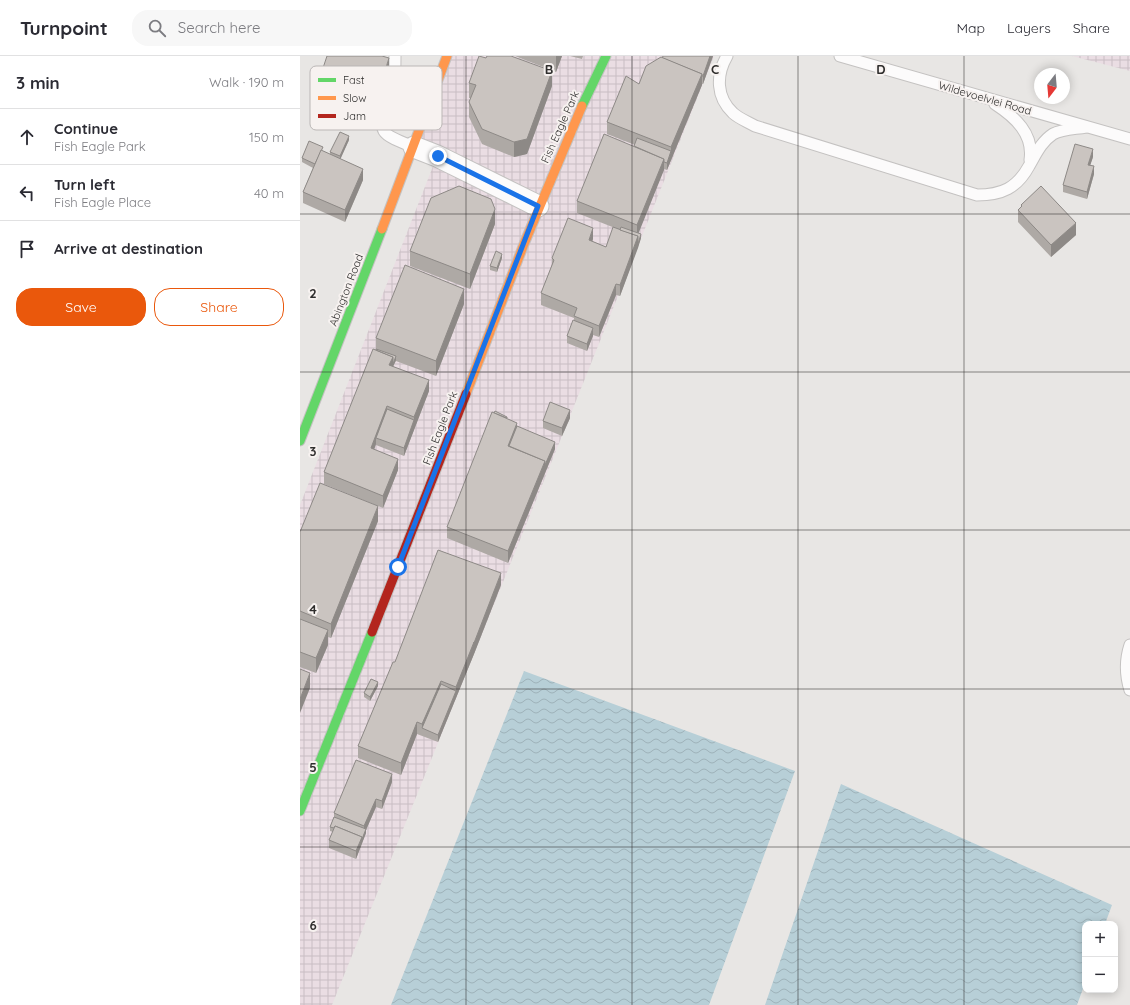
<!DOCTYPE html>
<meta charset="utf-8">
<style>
:root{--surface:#fff;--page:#f7f7f7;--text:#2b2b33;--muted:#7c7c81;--line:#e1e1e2;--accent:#ea580c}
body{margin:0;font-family:Quicksand,sans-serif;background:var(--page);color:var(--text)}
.controls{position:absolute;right:12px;bottom:12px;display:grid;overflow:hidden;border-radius:8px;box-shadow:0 2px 10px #0003}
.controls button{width:36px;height:36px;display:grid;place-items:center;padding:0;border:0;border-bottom:1px solid var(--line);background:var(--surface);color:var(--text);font:20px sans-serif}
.compass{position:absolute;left:734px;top:12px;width:36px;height:36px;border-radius:50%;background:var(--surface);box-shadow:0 2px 10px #0003;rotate:196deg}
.stop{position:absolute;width:12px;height:12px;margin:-9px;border:3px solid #1a73e8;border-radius:50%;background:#fff}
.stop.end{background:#1a73e8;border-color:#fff;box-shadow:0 1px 4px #0008}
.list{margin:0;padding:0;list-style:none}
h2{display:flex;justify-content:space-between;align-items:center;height:52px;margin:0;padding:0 16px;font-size:17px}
h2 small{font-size:13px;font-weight:400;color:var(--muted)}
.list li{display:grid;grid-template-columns:26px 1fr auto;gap:12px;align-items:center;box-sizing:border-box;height:56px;padding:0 16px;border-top:1px solid var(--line)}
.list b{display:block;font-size:15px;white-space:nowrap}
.list p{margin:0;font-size:13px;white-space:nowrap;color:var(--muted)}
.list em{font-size:13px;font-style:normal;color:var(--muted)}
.actions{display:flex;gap:8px;padding:12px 16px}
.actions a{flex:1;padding:9px 0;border:1px solid var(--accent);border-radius:16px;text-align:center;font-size:14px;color:var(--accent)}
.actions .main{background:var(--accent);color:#fff}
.icon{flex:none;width:22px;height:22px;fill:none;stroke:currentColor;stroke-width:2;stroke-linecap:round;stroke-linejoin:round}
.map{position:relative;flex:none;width:830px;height:949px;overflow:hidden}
header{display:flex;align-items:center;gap:24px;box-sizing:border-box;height:56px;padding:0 20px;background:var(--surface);border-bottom:1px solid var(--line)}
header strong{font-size:19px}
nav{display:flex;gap:22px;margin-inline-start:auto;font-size:14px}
.search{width:280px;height:36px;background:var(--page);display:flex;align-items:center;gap:10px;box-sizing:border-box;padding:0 14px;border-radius:16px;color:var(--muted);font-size:15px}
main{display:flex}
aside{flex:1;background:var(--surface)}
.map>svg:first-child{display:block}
</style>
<header>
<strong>Turnpoint</strong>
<div class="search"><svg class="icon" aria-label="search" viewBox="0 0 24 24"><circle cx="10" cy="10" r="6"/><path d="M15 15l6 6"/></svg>Search here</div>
<nav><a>Map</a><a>Layers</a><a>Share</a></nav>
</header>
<main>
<aside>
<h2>3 min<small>Walk · 190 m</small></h2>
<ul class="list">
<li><svg class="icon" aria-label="ahead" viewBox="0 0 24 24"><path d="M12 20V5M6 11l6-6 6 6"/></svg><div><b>Continue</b><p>Fish Eagle Park</p></div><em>150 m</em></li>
<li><svg class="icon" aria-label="left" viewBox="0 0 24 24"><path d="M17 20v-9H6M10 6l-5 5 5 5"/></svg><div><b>Turn left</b><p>Fish Eagle Place</p></div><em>40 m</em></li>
<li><svg class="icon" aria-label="arrive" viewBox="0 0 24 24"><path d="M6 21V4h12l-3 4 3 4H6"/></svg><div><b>Arrive at destination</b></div></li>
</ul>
<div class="actions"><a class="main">Save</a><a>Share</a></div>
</aside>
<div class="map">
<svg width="830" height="949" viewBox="0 0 830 949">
<defs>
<pattern id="industrial-grid" width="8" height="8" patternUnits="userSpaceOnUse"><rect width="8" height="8" fill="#eadde3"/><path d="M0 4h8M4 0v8" fill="none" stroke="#c9bec3"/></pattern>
<pattern id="water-waves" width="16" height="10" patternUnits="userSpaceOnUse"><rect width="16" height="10" fill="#b7cfd7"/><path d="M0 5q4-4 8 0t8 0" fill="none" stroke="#9eb2b9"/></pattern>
</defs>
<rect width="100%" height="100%" fill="#e8e6e4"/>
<g fill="url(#industrial-grid)">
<path d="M 147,0 L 414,0 L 262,380 L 32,949 L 0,949 L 0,449 L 137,100 L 114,91 Z"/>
<path d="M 772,0 L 830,0 L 830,15 Z"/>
</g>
<g fill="url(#water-waves)">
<path d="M 224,615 L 495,715 L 409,949 L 91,949 Z"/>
<path d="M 541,728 L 812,849 L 805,868 L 785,868 L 785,927 L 777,949 L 465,949 Z"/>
</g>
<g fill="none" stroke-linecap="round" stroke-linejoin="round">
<defs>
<g id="lane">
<path d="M 95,0 C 95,9 95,19 94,28 C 92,40 77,64 84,75 C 88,82 107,88 114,91"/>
<path d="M 427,0 C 416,19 416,41 433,57 C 438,62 448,66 455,70 L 677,139 C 702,139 717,132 729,110 C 736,98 741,86 753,78 C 762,73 775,73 786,71"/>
<path d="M 540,0 L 830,83"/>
<path d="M 695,48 C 715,61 734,78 730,104"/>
<path d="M 830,589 C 825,604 825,618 830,634"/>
</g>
<path id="street" d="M 114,91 L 137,100 L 238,150"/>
<g id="fast">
<path d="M 282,50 L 306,0"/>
<path d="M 0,385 L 82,173"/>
<path d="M 0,755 L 72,576"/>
</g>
<g id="slow">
<path d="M 82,173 L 147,0"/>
<path d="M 166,338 L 224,188 L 282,50"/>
</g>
<path id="jam" d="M 72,576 L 166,338"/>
</defs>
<use href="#lane" stroke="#c4c2c1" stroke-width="13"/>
<use href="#street" stroke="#c4c2c1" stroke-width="23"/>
<use href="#fast" stroke="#c4c2c1" stroke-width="11"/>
<use href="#slow" stroke="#c4c2c1" stroke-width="11"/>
<use href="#jam" stroke="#c4c2c1" stroke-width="11"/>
<use href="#lane" stroke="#fcfbfb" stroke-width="11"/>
<use href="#street" stroke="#fcfbfb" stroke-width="21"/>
<use href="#fast" stroke="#63d668" stroke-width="9"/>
<use href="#slow" stroke="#ff974d" stroke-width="9"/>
<use href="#jam" stroke="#b3261e" stroke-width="9"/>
</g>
<g fill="#aea9a5">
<path d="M 215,0 L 262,0 L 256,16 Z"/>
<path d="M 270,0 L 283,0 L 282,3 Z"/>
<path d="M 413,0 L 403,28 L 402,28 L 402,29 L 367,114 L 364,113 L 338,177 L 341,182 L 320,240 L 316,239 L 299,281 L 293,279 L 287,295 L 267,287 L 267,280 L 274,265 L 274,262 L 241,249 L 241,237 L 252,209 L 252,202 L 293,183 L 292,185 L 306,191 L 320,174 L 277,157 L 277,145 L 334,90 L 335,89 L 307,78 L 307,66 L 362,2 Z"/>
<path d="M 23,12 L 89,14 L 80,43 L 23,24 Z"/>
<path d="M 169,27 L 252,30 L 227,98 L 214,101 L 182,88 L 169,61 L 169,46 L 171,42 L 169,42 Z"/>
<path d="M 49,84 L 40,103 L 63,124 L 45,166 L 3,147 L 3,136 L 13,112 L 2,106 L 2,102 L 23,95 L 30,99 L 30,96 Z"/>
<path d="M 793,101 L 790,109 L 794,118 L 787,143 L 763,136 L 763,129 Z"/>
<path d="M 721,149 L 776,179 L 751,201 L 718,166 L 718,154 L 721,151 Z"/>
<path d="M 195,168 L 170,233 L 110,210 L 110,195 Z"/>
<path d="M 202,202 L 197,216 L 190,214 L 190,210 Z"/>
<path d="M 164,248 L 136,320 L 96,305 L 93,310 L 129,335 L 104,400 L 76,389 L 76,388 L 74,393 L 98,414 L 83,452 L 24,428 L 24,416 L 76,294 L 76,282 Z"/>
<path d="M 270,362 L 262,380 L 243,372 L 243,365 Z"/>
<path d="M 207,363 L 217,370 L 255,393 L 208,507 L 147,482 L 147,471 Z"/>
<path d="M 78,465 L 31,582 L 28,581 L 28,589 L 16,617 L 0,611 L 0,476 Z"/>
<path d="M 201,529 L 174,598 L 138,686 L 117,678 L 101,719 L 58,702 L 58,690 L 95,606 Z"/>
<path d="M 78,630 L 70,645 L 64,641 L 64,637 Z"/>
<path d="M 92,726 L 82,753 L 76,751 L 66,774 L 66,777 L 56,803 L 29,792 L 29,784 L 33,776 L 30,775 L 30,771 L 34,761 L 34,757 Z"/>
</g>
<g fill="#8d8986">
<path d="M 256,0 L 262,0 L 256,16 Z"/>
<path d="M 410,0 L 413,0 L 403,28 L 403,20 Z"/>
<path d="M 89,2 L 89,14 L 80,43 L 80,31 Z"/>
<path d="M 252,15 L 252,30 L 227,98 L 214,101 L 214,86 Z"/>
<path d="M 402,18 L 402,29 L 367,114 L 367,107 L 371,95 L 371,91 Z"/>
<path d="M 49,80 L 49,84 L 40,104 L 40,100 Z"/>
<path d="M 793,93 L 793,101 L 788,116 L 788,109 Z"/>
<path d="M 364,103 L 364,114 L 337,181 L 337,169 Z"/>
<path d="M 794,110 L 794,118 L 787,143 L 787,136 Z"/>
<path d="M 63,113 L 63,124 L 45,166 L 45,154 Z"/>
<path d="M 195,153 L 195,168 L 170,233 L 170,218 Z"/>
<path d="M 776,167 L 776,179 L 751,201 L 751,189 Z"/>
<path d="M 293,172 L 293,183 L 289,195 L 289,184 Z"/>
<path d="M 341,178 L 341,182 L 338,192 L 338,188 Z"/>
<path d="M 338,180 L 338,192 L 320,240 L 320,229 Z"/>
<path d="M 202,198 L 202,202 L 197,216 L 197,212 Z"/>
<path d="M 316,228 L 316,239 L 299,281 L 299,270 Z"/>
<path d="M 164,233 L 164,248 L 136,320 L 136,305 Z"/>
<path d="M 293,272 L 293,280 L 287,295 L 287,288 Z"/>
<path d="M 96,300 L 96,304 L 89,320 L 89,309 L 93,301 Z"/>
<path d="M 129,324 L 129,335 L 104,400 L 104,392 L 114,364 L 114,361 Z"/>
<path d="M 87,350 L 87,361 L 76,382 L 76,388 L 71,403 L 71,392 Z"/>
<path d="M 270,354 L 270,362 L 262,380 L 262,372 Z"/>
<path d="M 217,367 L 217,378 L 210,395 L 208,390 Z"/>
<path d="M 255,386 L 255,393 L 208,507 L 208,495 L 245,405 Z"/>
<path d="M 98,403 L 98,414 L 83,452 L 83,440 Z"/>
<path d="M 78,450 L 78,465 L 31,582 L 31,568 Z"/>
<path d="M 201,517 L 201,529 L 174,598 L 174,587 Z"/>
<path d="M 28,574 L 28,589 L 16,617 L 16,602 Z"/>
<path d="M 174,586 L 174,598 L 138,686 L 138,679 L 156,635 L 156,631 Z"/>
<path d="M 10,617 L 10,632 L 0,657 L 0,643 Z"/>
<path d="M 141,625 L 141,636 L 122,672 L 122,668 Z"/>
<path d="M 78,626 L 78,630 L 70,645 L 70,641 Z"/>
<path d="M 117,666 L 117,678 L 101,719 L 101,707 Z"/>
<path d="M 92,718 L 92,726 L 82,753 L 82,745 Z"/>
<path d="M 76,743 L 76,751 L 66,774 L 66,777 L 56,803 L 56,795 L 62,781 L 64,777 L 64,770 Z"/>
</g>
<g fill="#cac4c0" stroke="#8d8986">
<path d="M 27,0 L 82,0 L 89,2 L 80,31 L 23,12 Z"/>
<path d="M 179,0 L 186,2 L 187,0 L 211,0 L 252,15 L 227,83 L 214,86 L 182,73 L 169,46 L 176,29 L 169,27 Z"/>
<path d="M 363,0 L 410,0 L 403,20 L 402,20 L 402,18 L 362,2 Z"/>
<path d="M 361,1 L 402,18 L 371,91 L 307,66 L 326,20 L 339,28 L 346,10 Z"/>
<path d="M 40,76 L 49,80 L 40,100 L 30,96 Z"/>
<path d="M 304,78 L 364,103 L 337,169 L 277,145 Z"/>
<path d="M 337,82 L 371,95 L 367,107 L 364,106 L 364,103 L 334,90 Z"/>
<path d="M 9,85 L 23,91 L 15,108 L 2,102 Z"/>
<path d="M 775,88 L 793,93 L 788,109 L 794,110 L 787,136 L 763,129 Z"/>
<path d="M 21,94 L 63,113 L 45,154 L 3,136 Z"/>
<path d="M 159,130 L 191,143 L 195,153 L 170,218 L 110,195 L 131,142 Z"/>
<path d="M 741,130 L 776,167 L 751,189 L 718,154 L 722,150 L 721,149 Z"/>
<path d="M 268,162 L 293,172 L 289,184 L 306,191 L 313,171 L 338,180 L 320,229 L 316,228 L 299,270 L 274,260 L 277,252 L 241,237 L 254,204 L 252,202 Z"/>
<path d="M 321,171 L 341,178 L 338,188 L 338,180 L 320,174 Z"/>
<path d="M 196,195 L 202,198 L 197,212 L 190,210 Z"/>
<path d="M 105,209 L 164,233 L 136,305 L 76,282 Z"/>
<path d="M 273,264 L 293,272 L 287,288 L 267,280 Z"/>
<path d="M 73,293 L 93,301 L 89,309 L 129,324 L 114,361 L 87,350 L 71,392 L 98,403 L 83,440 L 24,416 Z"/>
<path d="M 76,293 L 96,300 L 93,308 L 93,301 L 76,294 Z"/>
<path d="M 250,346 L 270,354 L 262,372 L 243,365 Z"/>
<path d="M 87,353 L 114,364 L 104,392 L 76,382 Z"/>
<path d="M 195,355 L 207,361 L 207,362 L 194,357 Z"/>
<path d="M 192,356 L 217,367 L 208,390 L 245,405 L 208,495 L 147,471 Z"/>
<path d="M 217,370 L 255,386 L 245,409 L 245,405 L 209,390 Z"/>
<path d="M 20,427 L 78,450 L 31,568 L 0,555 L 0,476 Z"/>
<path d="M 138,494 L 201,517 L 174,587 L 174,586 L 156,631 L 141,625 L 122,668 L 117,666 L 101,707 L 58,690 L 93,606 L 95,606 Z"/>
<path d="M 0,563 L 28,574 L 16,602 L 0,596 Z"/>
<path d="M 0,613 L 10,617 L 0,643 Z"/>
<path d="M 71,623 L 78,626 L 70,641 L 64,637 Z"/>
<path d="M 141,628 L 156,635 L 138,679 L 122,672 Z"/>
<path d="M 56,704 L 92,718 L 82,745 L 76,743 L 64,770 L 34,757 Z"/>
<path d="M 34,761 L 66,773 L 62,783 L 62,781 L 35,770 L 34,772 L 30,771 Z"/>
<path d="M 35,770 L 62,781 L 56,795 L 29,784 Z"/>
</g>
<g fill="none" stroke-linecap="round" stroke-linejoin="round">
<path stroke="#1a73e8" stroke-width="5" d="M 98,511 L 238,150 L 138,100"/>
</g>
<path fill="none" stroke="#2f2e2d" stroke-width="1" stroke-opacity="0.55" d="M 166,0 L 166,949M 332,0 L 332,949M 498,0 L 498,949M 664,0 L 664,949M 0,158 L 830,158M 0,316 L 830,316M 0,474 L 830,474M 0,633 L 830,633M 0,791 L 830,791"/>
<g text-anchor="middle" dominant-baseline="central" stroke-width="4" stroke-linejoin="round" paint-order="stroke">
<g font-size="11" fill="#2f2e2d" stroke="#f7f2f0">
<text transform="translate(685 42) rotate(16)">Wildevoelvlei Road</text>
<text transform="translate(260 71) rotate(-66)">Fish Eagle Park</text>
<text transform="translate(46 234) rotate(-69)">Abington Road</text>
<text transform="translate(140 372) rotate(-69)">Fish Eagle Park</text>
</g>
</g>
<rect x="10" y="10" width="132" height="64" rx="6" fill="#f7f2f0" stroke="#bbb7b6" stroke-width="1"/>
<rect x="18" y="22" width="18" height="4" fill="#63d668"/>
<rect x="18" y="40" width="18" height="4" fill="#ff974d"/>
<rect x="18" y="58" width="18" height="4" fill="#b3261e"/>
<g font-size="11" fill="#2f2e2d">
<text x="43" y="28">Fast</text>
<text x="43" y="46">Slow</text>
<text x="43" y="64">Jam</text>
</g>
<g font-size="13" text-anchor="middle" font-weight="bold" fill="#2f2e2d" stroke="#f7f2f0" stroke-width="4" stroke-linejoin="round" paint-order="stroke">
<text x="249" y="18">B</text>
<text x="415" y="18">C</text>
<text x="581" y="18">D</text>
<text x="13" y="242">2</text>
<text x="13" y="400">3</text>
<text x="13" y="558">4</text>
<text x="13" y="716">5</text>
<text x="13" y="874">6</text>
</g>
</svg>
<div class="controls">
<button>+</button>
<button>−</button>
</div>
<svg class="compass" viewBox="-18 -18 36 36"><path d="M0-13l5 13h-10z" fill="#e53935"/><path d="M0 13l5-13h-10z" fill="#7c7c81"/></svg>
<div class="stop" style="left:98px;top:511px"></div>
<div class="stop end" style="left:138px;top:100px"></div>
</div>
</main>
